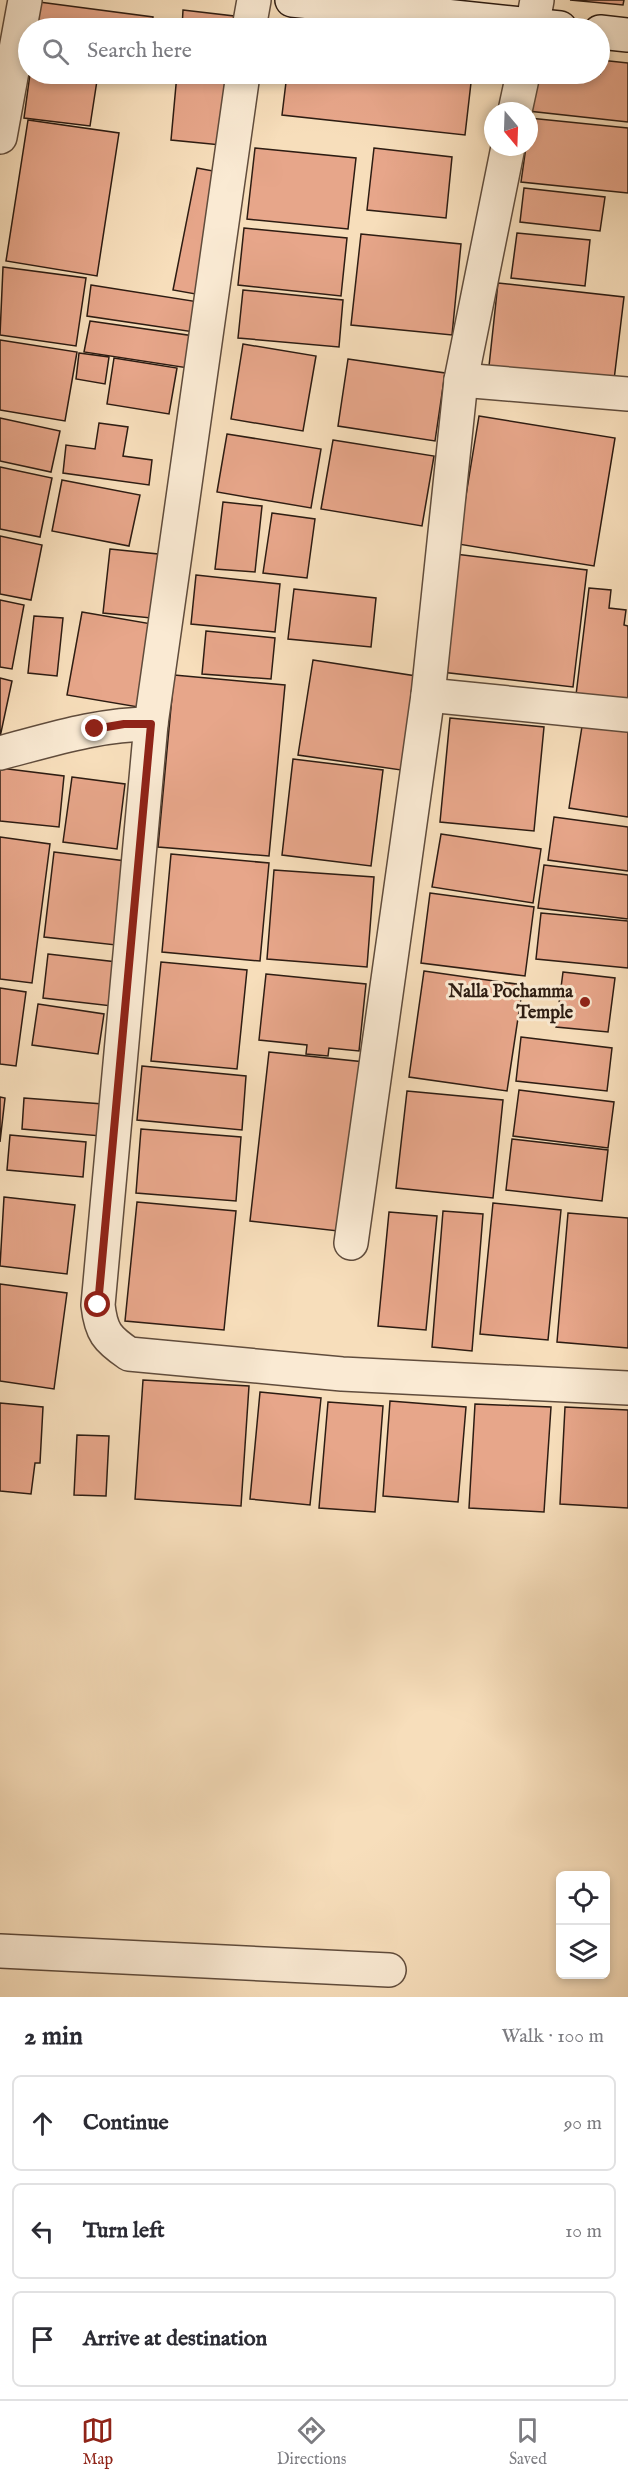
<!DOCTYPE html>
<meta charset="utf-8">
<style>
:root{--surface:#fff;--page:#f2f2f3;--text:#2b2b33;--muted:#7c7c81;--line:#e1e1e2;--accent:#8f2418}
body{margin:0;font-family:"IM FELL English",serif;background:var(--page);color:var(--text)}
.controls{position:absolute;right:18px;bottom:18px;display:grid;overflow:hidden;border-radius:9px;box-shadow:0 3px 9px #0003}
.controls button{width:54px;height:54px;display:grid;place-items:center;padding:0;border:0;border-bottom:2px solid var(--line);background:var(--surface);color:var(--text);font:30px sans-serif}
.compass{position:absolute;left:484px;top:102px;width:54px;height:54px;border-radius:50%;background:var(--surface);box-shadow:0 3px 9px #0003;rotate:161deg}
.stop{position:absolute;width:18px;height:18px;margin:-14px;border:4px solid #8f2418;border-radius:50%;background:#fff}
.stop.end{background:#8f2418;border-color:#fff;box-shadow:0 2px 6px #0008}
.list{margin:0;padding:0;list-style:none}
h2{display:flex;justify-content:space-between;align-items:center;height:78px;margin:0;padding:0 24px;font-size:26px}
h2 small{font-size:20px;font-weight:400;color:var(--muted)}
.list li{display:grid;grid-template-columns:39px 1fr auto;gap:18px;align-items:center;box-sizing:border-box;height:96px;margin:0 12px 12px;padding:0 12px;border:2px solid var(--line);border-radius:9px}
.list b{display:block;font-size:22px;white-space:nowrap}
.list em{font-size:20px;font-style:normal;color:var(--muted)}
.icon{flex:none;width:33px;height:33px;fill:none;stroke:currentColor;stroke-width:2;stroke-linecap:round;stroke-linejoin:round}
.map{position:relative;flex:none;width:628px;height:1997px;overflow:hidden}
.search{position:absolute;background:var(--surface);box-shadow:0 3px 9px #0003;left:18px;right:18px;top:18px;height:66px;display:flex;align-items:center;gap:15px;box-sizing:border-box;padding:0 21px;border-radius:33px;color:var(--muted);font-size:22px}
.sheet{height:402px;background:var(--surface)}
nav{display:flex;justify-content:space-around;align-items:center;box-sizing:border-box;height:84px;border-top:2px solid var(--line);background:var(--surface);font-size:16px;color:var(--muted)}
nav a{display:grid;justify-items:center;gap:3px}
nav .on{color:var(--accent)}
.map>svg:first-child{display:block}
</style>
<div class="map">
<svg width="628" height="1997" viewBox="0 0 628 1997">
<rect width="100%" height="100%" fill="#f7debb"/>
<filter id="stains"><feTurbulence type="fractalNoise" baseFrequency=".00333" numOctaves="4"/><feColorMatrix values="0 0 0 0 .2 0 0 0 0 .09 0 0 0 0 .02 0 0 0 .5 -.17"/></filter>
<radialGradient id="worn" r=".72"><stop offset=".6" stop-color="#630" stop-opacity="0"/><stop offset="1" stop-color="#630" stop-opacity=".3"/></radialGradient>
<g fill="#e7a68a" stroke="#2d1c12" stroke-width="1.5">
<path d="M 570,0 L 624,0 L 623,5 Z"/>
<path d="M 39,2 L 153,17 L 152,28 L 36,28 Z"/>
<path d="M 183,10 L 234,16 L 233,28 L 182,28 Z"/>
<path d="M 600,60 L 628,63 L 628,122 L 528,111 L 531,74 L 600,74 Z"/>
<path d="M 30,74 L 98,74 L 90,126 L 24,118 Z"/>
<path d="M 177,74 L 228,74 L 221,145 L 171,140 Z"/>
<path d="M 287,74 L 472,74 L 465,135 L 282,115 Z"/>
<path d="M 529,118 L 628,128 L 628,193 L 521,182 L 526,147 L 529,147 Z"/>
<path d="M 28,120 L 119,133 L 97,276 L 6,261 Z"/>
<path d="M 255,148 L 356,158 L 348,229 L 247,219 Z"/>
<path d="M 374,148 L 452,157 L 446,218 L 367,210 Z"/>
<path d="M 197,168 L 224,173 L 201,295 L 173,290 Z"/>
<path d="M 524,188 L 605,197 L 600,231 L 520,222 Z"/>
<path d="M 244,228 L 347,238 L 341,296 L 238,285 Z"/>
<path d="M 517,233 L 590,240 L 585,286 L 511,278 Z"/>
<path d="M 361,234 L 461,244 L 452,335 L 351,325 Z"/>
<path d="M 3,267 L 86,278 L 76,346 L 0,335 Z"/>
<path d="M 498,283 L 624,297 L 614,380 L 489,366 Z"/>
<path d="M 91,285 L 199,302 L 194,332 L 87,316 Z"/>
<path d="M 243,290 L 343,300 L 339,347 L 238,338 Z"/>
<path d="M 90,321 L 194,336 L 188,368 L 84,352 Z"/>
<path d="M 0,340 L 77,352 L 65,421 L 0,410 Z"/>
<path d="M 243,344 L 316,356 L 303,431 L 231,419 Z"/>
<path d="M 79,353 L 109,357 L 105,384 L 76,379 Z"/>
<path d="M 114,358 L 177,368 L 169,414 L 107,404 Z"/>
<path d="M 348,359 L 445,373 L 435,441 L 338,426 Z"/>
<path d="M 479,416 L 615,438 L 594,566 L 458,544 Z"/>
<path d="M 0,418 L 60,431 L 51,472 L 0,461 Z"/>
<path d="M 99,423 L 128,427 L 123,456 L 152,460 L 149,485 L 63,473 L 66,445 L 95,449 Z"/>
<path d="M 227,434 L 321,449 L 311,508 L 217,492 Z"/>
<path d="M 333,440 L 434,456 L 422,526 L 321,509 Z"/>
<path d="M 0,467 L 52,478 L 40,537 L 0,529 Z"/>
<path d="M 62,480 L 140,495 L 129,546 L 52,531 Z"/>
<path d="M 223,502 L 262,506 L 255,572 L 215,569 Z"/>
<path d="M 272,513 L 315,519 L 307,578 L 263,573 Z"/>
<path d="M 0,536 L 42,545 L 31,600 L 0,594 Z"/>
<path d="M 110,549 L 158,554 L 151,618 L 103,613 Z"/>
<path d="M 455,554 L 587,570 L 573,687 L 441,672 Z"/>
<path d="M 196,575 L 280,584 L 275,632 L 191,624 Z"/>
<path d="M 589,588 L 611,590 L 609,608 L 626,610 L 624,625 L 628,626 L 628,701 L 576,695 Z"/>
<path d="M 294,589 L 376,598 L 371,647 L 288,639 Z"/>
<path d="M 0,600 L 24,605 L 12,669 L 0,667 Z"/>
<path d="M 82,612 L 152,624 L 138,707 L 67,695 Z"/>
<path d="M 34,616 L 63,618 L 57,676 L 28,673 Z"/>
<path d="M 206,631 L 275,638 L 271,679 L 202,674 Z"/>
<path d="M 313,660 L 416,676 L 401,770 L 298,755 Z"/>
<path d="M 174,675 L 285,685 L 269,856 L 158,847 Z"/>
<path d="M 0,678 L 12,681 L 0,737 Z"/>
<path d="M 584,714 L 628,721 L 628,817 L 569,808 Z"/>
<path d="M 450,718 L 544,727 L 534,831 L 440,822 Z"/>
<path d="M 293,759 L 383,770 L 371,866 L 282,855 Z"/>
<path d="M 0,768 L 64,776 L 59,827 L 0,821 Z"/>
<path d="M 72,777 L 125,784 L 117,849 L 63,842 Z"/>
<path d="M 554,817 L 628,827 L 628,871 L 548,860 Z"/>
<path d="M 441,834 L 541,849 L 533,903 L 432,887 Z"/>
<path d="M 0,837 L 50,844 L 32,983 L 0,979 Z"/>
<path d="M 54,852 L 126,861 L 116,945 L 44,937 Z"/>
<path d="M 171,854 L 269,863 L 260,961 L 162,952 Z"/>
<path d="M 544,865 L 628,875 L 628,919 L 538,908 Z"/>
<path d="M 274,870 L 374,877 L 367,967 L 267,959 Z"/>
<path d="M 430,893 L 534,907 L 525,976 L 421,963 Z"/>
<path d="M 541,913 L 628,921 L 628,968 L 536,959 Z"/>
<path d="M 48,954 L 117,962 L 112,1006 L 43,998 Z"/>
<path d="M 161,962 L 247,970 L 237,1069 L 151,1061 Z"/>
<path d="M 424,971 L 523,985 L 507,1091 L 409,1077 Z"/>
<path d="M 563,972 L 615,978 L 608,1032 L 556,1027 Z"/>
<path d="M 266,974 L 366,984 L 359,1051 L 329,1048 L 328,1056 L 306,1054 L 307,1045 L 259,1040 Z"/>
<path d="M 0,988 L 26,992 L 16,1066 L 0,1064 Z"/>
<path d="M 38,1004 L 104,1014 L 98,1054 L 32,1045 Z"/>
<path d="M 521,1037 L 612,1048 L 607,1091 L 516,1081 Z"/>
<path d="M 269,1052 L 365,1062 L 347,1232 L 250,1221 Z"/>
<path d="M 142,1066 L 246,1076 L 242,1130 L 137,1120 Z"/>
<path d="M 519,1090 L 614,1102 L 608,1148 L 513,1136 Z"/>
<path d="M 407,1091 L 503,1100 L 493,1198 L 396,1188 Z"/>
<path d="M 0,1097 L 5,1098 L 0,1142 Z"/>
<path d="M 24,1098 L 103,1104 L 101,1136 L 22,1129 Z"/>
<path d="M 141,1129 L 241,1137 L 236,1201 L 136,1193 Z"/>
<path d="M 10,1135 L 86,1142 L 83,1177 L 7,1170 Z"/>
<path d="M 512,1139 L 608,1150 L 602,1201 L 506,1190 Z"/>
<path d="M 4,1197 L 75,1205 L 67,1274 L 0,1266 Z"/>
<path d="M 137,1202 L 236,1211 L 224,1330 L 125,1321 Z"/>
<path d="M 493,1203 L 561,1210 L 548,1340 L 480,1334 Z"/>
<path d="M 443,1211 L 483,1214 L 472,1351 L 432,1347 Z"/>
<path d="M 389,1212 L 437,1216 L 426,1330 L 378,1326 Z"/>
<path d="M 568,1213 L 628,1218 L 628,1348 L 557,1342 Z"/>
<path d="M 0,1284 L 67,1293 L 54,1389 L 0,1381 Z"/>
<path d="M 143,1380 L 249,1386 L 241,1506 L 135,1499 Z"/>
<path d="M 260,1392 L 321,1398 L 310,1505 L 250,1499 Z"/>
<path d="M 390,1401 L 466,1407 L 458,1502 L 383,1496 Z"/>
<path d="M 328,1402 L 383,1406 L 375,1512 L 319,1508 Z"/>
<path d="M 0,1403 L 43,1407 L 40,1463 L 35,1463 L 31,1494 L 0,1491 Z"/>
<path d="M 475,1404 L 551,1407 L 544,1512 L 469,1508 Z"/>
<path d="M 565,1407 L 628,1410 L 628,1508 L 560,1504 Z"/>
<path d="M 77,1435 L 109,1436 L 106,1496 L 74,1495 Z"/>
</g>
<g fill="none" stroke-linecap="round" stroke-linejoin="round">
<defs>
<g id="street">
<path d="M 249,28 L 254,0"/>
<path d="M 532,28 L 537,0"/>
<path d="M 243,74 L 151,724 L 98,1305 C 101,1332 107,1339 129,1354 L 342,1374 L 628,1388"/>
<path d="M 515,111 L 523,74"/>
<path d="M 0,137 L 25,0"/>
<path d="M 461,380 L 628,394"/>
<path d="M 428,695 L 628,715"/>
<path d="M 0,753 C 50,740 99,724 151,724"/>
<path d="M 351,1243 L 428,695 L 461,380 L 508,147"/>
<path d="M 0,1951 L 389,1970"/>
</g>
<g id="secondary">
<path d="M 292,0 L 560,28"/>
<path d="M 600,32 L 628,35"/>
</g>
</defs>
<use href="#street" stroke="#604c3c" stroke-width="36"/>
<use href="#secondary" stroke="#2d1c12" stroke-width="36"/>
<use href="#street" stroke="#faead3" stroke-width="33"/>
<use href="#secondary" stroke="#faead3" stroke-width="33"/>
</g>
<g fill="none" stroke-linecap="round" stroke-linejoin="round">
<path stroke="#8f2418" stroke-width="8" d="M 95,729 L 124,724 L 151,724 L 98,1305"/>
</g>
<circle fill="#8f2418" stroke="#faead3" stroke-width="2" cx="585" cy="1002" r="6"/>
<g text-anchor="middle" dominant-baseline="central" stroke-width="6" stroke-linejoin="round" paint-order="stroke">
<g font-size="18" font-weight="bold" fill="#2d1c12" stroke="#faead3" text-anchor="end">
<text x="573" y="992">Nalla Pochamma<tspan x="573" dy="21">Temple</tspan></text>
</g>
</g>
<rect width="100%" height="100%" filter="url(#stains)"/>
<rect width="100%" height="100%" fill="url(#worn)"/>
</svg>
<div class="controls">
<button><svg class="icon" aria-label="locate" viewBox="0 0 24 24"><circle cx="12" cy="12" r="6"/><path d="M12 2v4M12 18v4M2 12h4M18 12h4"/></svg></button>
<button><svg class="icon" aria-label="layers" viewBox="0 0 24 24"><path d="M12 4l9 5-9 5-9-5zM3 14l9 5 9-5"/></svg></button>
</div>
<svg class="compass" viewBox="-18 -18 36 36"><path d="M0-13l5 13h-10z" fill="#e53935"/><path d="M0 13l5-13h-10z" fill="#7c7c81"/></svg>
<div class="stop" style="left:98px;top:1305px"></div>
<div class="stop end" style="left:95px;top:729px"></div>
<div class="search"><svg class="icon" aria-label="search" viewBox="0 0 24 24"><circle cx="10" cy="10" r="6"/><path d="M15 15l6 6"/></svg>Search here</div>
</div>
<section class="sheet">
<h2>2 min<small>Walk · 100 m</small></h2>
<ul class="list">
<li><svg class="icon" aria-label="ahead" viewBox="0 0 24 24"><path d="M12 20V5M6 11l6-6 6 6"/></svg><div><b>Continue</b></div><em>90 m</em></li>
<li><svg class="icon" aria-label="left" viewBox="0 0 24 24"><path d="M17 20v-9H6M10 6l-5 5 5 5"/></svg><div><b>Turn left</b></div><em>10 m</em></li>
<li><svg class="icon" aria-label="arrive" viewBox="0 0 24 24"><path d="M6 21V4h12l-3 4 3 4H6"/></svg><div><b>Arrive at destination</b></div></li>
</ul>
</section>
<nav>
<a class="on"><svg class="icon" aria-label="map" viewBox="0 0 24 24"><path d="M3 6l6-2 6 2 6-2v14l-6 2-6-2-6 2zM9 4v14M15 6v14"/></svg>Map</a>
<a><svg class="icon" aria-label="directions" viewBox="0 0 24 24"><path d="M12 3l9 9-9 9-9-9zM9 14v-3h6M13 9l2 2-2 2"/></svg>Directions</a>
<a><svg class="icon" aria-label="saved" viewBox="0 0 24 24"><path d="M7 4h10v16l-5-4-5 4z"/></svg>Saved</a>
</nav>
